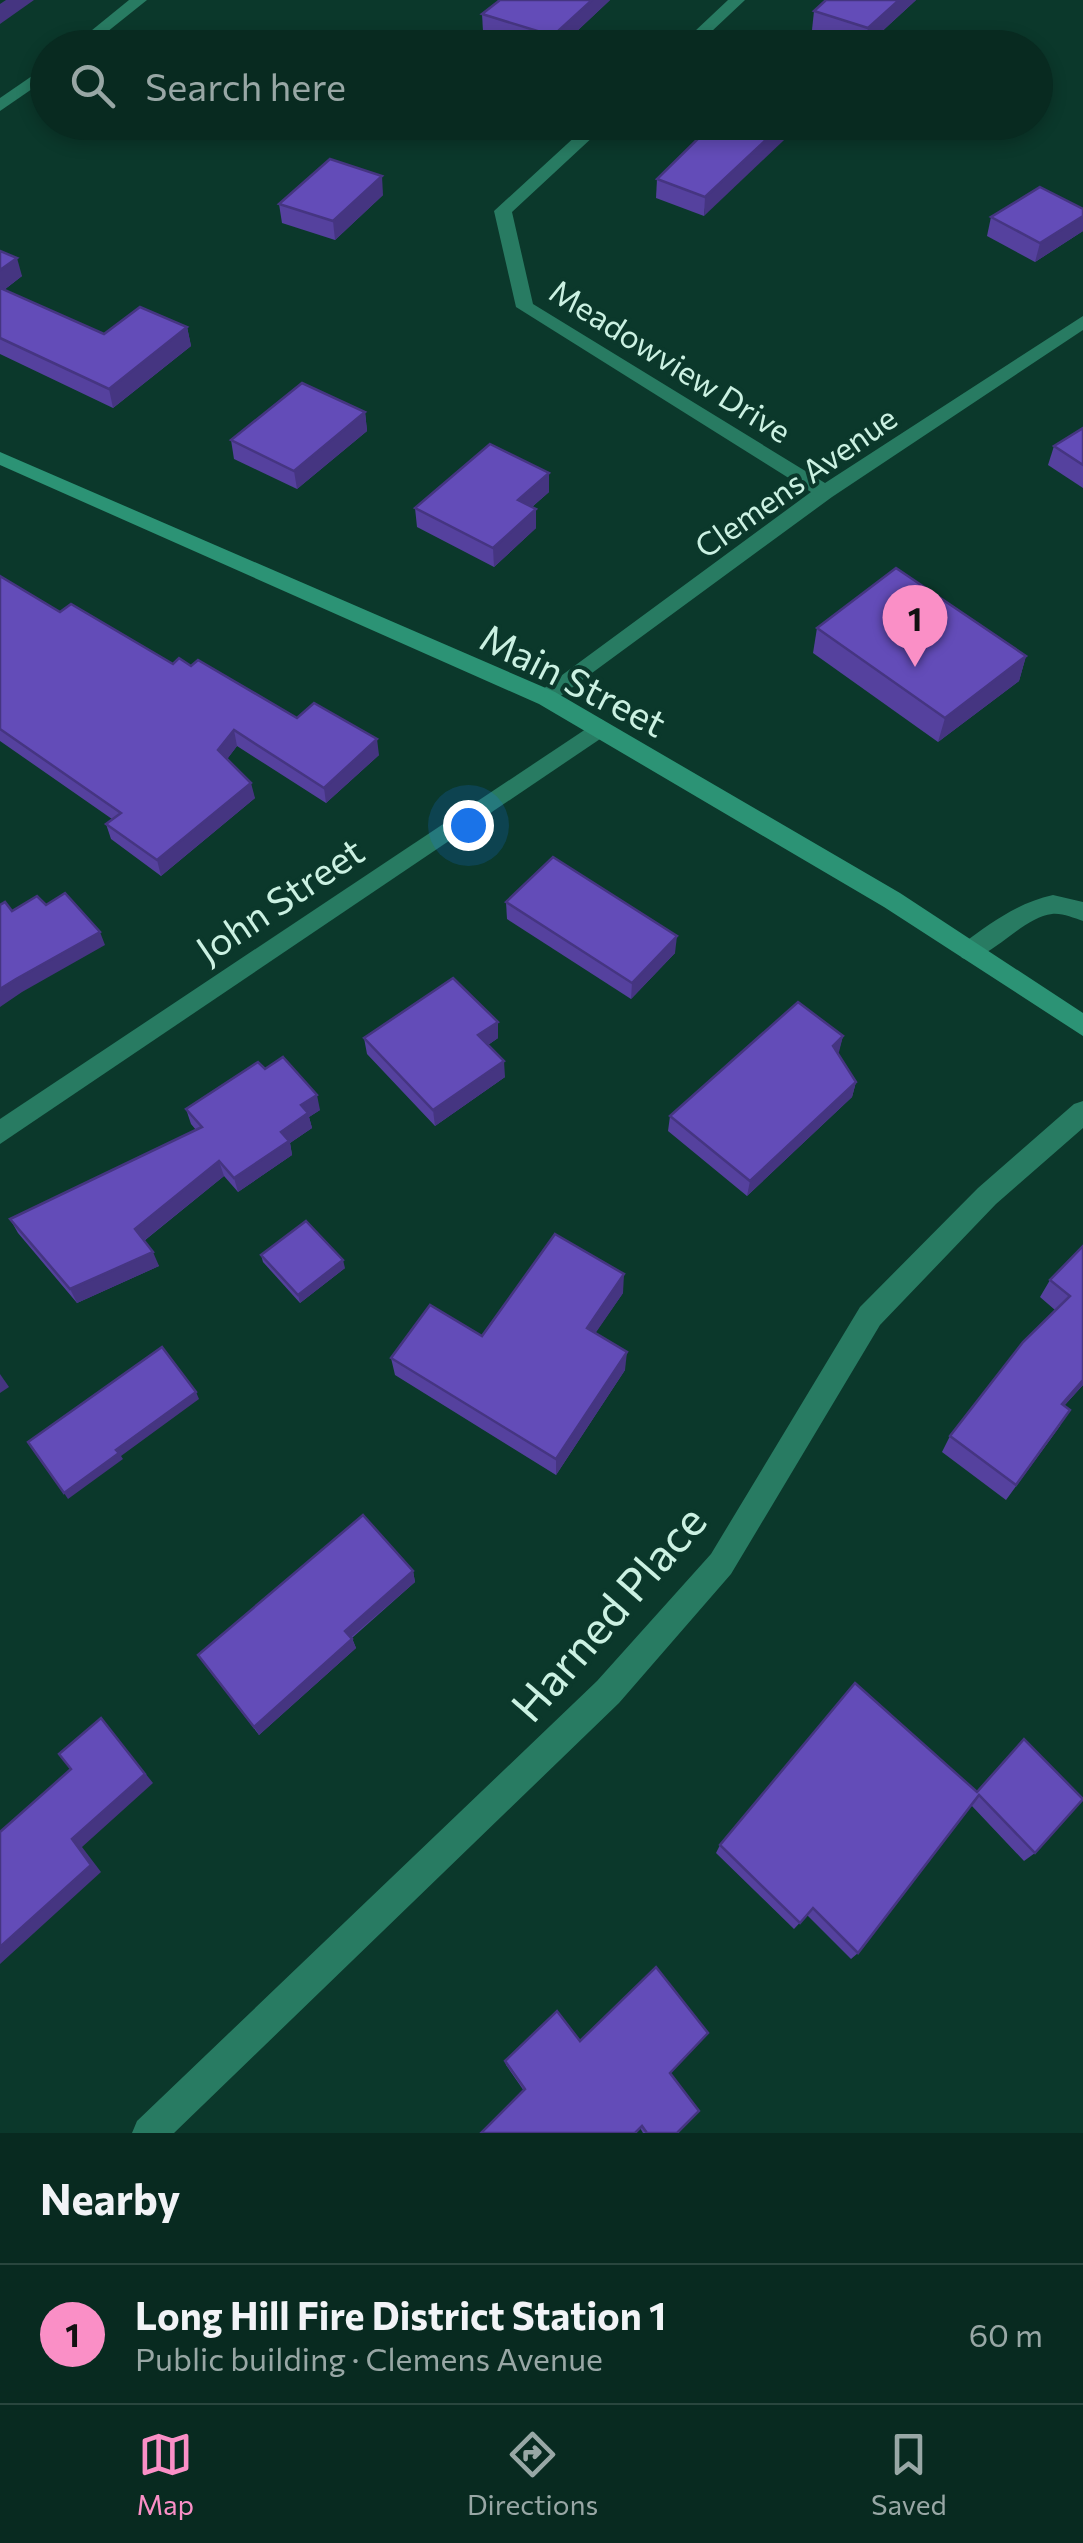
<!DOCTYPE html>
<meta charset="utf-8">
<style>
:root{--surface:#082a20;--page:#16362d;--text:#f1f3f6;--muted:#98a7a5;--line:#29463e;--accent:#fa8fc6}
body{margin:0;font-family:Commissioner,sans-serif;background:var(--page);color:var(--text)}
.you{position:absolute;left:468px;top:825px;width:35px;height:35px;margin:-25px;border:8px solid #fff;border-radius:50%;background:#1a73e8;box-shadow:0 0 0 15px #1a73e833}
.badge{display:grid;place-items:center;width:65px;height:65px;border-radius:50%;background:var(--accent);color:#111;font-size:32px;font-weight:700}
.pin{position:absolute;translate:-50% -82px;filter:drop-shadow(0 2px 5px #0008)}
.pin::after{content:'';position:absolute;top:52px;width:35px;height:30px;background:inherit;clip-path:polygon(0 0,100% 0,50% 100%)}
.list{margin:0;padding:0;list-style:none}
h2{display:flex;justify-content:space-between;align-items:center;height:130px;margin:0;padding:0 40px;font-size:42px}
h2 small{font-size:32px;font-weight:400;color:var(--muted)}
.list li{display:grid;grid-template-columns:65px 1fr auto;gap:30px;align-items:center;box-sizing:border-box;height:140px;padding:0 40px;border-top:2px solid var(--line)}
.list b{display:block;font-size:38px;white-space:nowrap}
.list p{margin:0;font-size:32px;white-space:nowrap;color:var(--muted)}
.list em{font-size:32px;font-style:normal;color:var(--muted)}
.icon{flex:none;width:55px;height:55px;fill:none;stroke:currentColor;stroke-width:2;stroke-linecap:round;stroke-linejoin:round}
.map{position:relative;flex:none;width:1083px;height:2133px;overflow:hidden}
.search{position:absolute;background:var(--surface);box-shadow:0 5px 15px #0003;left:30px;right:30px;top:30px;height:110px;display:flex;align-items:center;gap:25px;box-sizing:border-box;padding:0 35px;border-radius:55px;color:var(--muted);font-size:38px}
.sheet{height:270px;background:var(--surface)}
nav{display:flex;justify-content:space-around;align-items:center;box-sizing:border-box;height:140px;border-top:2px solid var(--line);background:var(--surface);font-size:28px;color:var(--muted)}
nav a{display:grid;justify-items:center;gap:5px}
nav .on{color:var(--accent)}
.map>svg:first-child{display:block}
</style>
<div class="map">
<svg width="1083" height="2133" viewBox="0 0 1083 2133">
<rect width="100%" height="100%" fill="#0b382b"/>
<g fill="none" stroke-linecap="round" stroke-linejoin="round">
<path fill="#287b62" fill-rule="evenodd" d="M 1053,895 L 1083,902 L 1083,921 C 1073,918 1063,913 1052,914 C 1021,917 986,966 962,958 L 958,951 L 962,944 C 991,923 1017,903 1053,895 Z"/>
<g fill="#287b62" fill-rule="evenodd">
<path d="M 129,0 L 147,0 L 87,48 L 70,48 Z"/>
<path d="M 728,0 L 745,0 L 694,48 L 677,48 Z"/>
<path d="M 48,65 L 48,78 L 0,111 L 0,98 Z"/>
<path d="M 591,122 L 609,122 L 512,212 L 533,304 L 825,483 L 1083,316 L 1083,330 L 832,497 L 547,706 L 536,698 L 539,692 L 811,492 L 516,307 L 494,211 Z"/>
<path d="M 601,719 L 612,727 L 609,733 L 0,1144 L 0,1119 Z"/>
<path d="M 1083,1101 L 1083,1128 L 996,1204 L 880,1325 L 731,1574 L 619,1703 L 174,2133 L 132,2133 L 137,2121 L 597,1681 L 711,1554 L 860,1307 L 978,1188 L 1074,1104 Z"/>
</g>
<path fill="#2c9375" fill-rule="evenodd" d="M 0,452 L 555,692 L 900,893 L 1083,1013 L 1083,1036 L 884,907 L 539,704 L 0,465 Z"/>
</g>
<g fill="#55419e">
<path d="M 610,0 L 559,48 L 535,48 L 483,31 L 482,14 Z"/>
<path d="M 826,0 L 916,0 L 865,47 L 812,30 L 814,11 Z"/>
<path d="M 715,122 L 704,216 L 656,198 L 657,179 Z"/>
<path d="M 383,195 L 335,240 L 282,223 L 279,204 Z"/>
<path d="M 1083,209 L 1083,231 L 1035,262 L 987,236 L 991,217 Z"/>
<path d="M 0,251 L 22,276 L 4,290 L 104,334 L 187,327 L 191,346 L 113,408 L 0,354 Z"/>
<path d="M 365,412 L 367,431 L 297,489 L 234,459 L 231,440 Z"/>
<path d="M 1083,428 L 1083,488 L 1048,465 L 1054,446 Z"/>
<path d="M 549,492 L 532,507 L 536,528 L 494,567 L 417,527 L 415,508 Z"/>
<path d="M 0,576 L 60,612 L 173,664 L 191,666 L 297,718 L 379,755 L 326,803 L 237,746 L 227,759 L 255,798 L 161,876 L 111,839 L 106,824 L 112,819 L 0,741 Z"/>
<path d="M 817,628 L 1026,656 L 1019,681 L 938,742 L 813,653 Z"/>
<path d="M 506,902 L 675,953 L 631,999 L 507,919 Z"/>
<path d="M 843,1036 L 838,1053 L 856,1082 L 852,1097 L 747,1196 L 668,1131 L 670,1116 Z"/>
<path d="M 364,1038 L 498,1038 L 488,1045 L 505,1077 L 435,1126 L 367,1054 Z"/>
<path d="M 265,1069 L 320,1110 L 309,1117 L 312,1128 L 290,1143 L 292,1155 L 238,1192 L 224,1176 L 144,1241 L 159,1266 L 77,1303 L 18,1233 L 10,1219 L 196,1130 L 191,1124 L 186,1109 Z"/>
<path d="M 1083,1246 L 1083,1385 L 1064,1406 L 1060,1426 L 1006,1500 L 942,1452 L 950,1436 L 1055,1310 L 1040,1297 L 1050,1280 Z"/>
<path d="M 261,1255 L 345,1268 L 300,1303 L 263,1262 Z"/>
<path d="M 623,1293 L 595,1333 L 625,1370 L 556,1475 L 395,1375 L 391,1358 L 482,1336 Z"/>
<path d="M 413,1571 L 415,1582 L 352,1638 L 356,1648 L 259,1735 L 198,1655 Z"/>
<path d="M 1024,1739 L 1035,1853 L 1024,1861 L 971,1805 L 858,1953 L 851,1959 L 807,1915 L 794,1929 L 716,1853 L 720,1845 L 976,1792 Z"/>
<path d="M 580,2041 L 670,2073 L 677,2133 L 643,2133 L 640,2128 L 524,2091 L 506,2065 L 505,2061 Z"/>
</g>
<g fill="#453581">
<path d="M 6,0 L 34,0 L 0,24 L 0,4 Z"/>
<path d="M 592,0 L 610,0 L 559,48 L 556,48 L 556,33 Z"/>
<path d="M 899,0 L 916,0 L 865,47 L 868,28 Z"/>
<path d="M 785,122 L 803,122 L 704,216 L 705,197 Z"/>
<path d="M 382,176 L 383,195 L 335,240 L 333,221 Z"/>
<path d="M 1083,216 L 1083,231 L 1035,262 L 1040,243 Z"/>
<path d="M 17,258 L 22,276 L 0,293 L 0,270 Z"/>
<path d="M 187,327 L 191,346 L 113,408 L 109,389 Z"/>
<path d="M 365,412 L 367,431 L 297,489 L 294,471 Z"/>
<path d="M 549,473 L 549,492 L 518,519 L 518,500 Z"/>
<path d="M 536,509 L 536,528 L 494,567 L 493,548 Z"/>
<path d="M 1026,656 L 1019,681 L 938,742 L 945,718 Z"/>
<path d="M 234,730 L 237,746 L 222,766 L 218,750 Z"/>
<path d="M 377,739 L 379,755 L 326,803 L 324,788 Z"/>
<path d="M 251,783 L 255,798 L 161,876 L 157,860 Z"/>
<path d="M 100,932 L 105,945 L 22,992 L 0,1007 L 0,989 L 16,979 Z"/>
<path d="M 677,936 L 675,953 L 631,999 L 632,983 Z"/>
<path d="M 498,1022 L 498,1038 L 479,1051 L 478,1035 Z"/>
<path d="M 843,1036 L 839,1052 L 829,1062 L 833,1046 Z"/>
<path d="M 504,1061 L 505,1077 L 435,1126 L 433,1110 Z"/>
<path d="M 856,1082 L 852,1097 L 747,1196 L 750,1181 Z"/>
<path d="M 317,1095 L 320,1110 L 309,1117 L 312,1128 L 290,1143 L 292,1155 L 238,1192 L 234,1178 L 281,1132 L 301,1105 Z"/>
<path d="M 219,1161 L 224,1176 L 141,1243 L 135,1229 Z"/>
<path d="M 153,1252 L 159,1266 L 77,1303 L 70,1289 Z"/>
<path d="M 343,1260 L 345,1268 L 300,1303 L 298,1295 Z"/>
<path d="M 624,1274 L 623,1293 L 586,1347 L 587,1328 Z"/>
<path d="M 627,1352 L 625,1370 L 556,1475 L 556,1459 Z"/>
<path d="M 0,1374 L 9,1387 L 0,1393 Z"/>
<path d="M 1083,1380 L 1083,1385 L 1051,1420 L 1062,1404 Z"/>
<path d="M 196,1392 L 199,1399 L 121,1456 L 123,1459 L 68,1499 L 64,1493 L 116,1450 Z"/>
<path d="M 413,1571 L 415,1582 L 348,1640 L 345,1631 Z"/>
<path d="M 352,1639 L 356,1648 L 259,1735 L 254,1727 Z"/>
<path d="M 101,1718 L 153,1783 L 82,1847 L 101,1872 L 0,1964 L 0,1947 L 72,1839 Z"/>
</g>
<g fill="#634cb8" stroke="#453581" stroke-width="2.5">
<path d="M 500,0 L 592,0 L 556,33 L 544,33 L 482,14 Z"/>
<path d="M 826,0 L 899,0 L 868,28 L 814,11 Z"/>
<path d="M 715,122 L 785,122 L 705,197 L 657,179 Z"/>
<path d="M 330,159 L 382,176 L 333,221 L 279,204 Z"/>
<path d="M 1040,187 L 1083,209 L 1083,216 L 1040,243 L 991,217 Z"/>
<path d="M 0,251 L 17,258 L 0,270 Z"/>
<path d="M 0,288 L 104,334 L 140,307 L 187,327 L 109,389 L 0,338 Z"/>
<path d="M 302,383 L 365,412 L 294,471 L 231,440 Z"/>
<path d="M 1083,428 L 1083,465 L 1054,446 Z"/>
<path d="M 490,444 L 549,473 L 518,500 L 536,509 L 493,548 L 415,508 Z"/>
<path d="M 896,568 L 1026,656 L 945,718 L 817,628 Z"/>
<path d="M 0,576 L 60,612 L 71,604 L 173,664 L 179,658 L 191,666 L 198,660 L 297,718 L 314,703 L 377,739 L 324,788 L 234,730 L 218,750 L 251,783 L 157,860 L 106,824 L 121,813 L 0,729 Z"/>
<path d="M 553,857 L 677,936 L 632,983 L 506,902 Z"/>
<path d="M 65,893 L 100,932 L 16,979 L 0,989 L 0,905 L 5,902 L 12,911 L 37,896 L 46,905 Z"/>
<path d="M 453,978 L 498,1022 L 478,1035 L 504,1061 L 433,1110 L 364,1038 Z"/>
<path d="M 798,1002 L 843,1036 L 833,1046 L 856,1082 L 750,1181 L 670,1116 Z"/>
<path d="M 283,1057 L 317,1095 L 301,1105 L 308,1113 L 281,1132 L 289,1141 L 234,1178 L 219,1161 L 135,1229 L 153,1252 L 70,1289 L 10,1219 L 202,1127 L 186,1109 L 258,1062 L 265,1069 Z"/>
<path d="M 306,1221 L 343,1260 L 298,1295 L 261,1255 Z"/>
<path d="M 555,1234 L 624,1274 L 587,1328 L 627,1352 L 556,1459 L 391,1358 L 430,1305 L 482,1336 Z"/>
<path d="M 1083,1246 L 1083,1380 L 1062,1404 L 1070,1410 L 1016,1485 L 950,1436 L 1023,1342 L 1070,1296 L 1050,1280 Z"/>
<path d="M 162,1347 L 196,1392 L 116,1450 L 119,1453 L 64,1493 L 28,1442 Z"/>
<path d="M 363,1515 L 413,1571 L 345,1631 L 352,1639 L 254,1727 L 198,1655 Z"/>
<path d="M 855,1683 L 977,1792 L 1024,1739 L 1083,1799 L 1035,1853 L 979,1795 L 858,1953 L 813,1908 L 800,1923 L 720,1845 Z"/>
<path d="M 101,1718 L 145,1774 L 72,1839 L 91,1865 L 0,1947 L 0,1832 L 71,1769 L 59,1754 Z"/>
<path d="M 656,1967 L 708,2033 L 670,2073 L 699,2111 L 677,2133 L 647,2133 L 642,2126 L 635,2133 L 481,2133 L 525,2089 L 505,2061 L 557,2011 L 580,2041 Z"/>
</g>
<g text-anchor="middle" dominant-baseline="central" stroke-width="8" stroke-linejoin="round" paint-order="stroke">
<g font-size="32" fill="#cbf1e2" stroke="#0b382b">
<text transform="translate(671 360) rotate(32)">Meadowview Drive</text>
<text transform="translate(795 481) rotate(-35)">Clemens Avenue</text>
</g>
<g font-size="38" fill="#cbf1e2" stroke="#0b382b">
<text transform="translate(574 679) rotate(27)">Main Street</text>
<text transform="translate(279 899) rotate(-34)">John Street</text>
</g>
<g font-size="45" fill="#cbf1e2" stroke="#0b382b">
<text transform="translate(607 1612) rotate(-49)">Harned Place</text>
</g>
</g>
</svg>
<div class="you"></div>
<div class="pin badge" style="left:915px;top:667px">1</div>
<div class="search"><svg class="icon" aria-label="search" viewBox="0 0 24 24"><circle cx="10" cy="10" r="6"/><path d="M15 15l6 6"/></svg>Search here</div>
</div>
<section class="sheet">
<h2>Nearby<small></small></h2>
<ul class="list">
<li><span class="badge">1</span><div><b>Long Hill Fire District Station 1</b><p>Public building · Clemens Avenue</p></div><em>60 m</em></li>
</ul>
</section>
<nav>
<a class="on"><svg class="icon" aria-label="map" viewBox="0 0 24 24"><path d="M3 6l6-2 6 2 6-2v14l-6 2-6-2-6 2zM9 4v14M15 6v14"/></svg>Map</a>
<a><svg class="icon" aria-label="directions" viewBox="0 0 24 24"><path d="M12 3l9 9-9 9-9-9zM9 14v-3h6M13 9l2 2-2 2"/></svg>Directions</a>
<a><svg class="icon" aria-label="saved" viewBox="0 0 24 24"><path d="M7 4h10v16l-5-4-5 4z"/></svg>Saved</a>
</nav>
